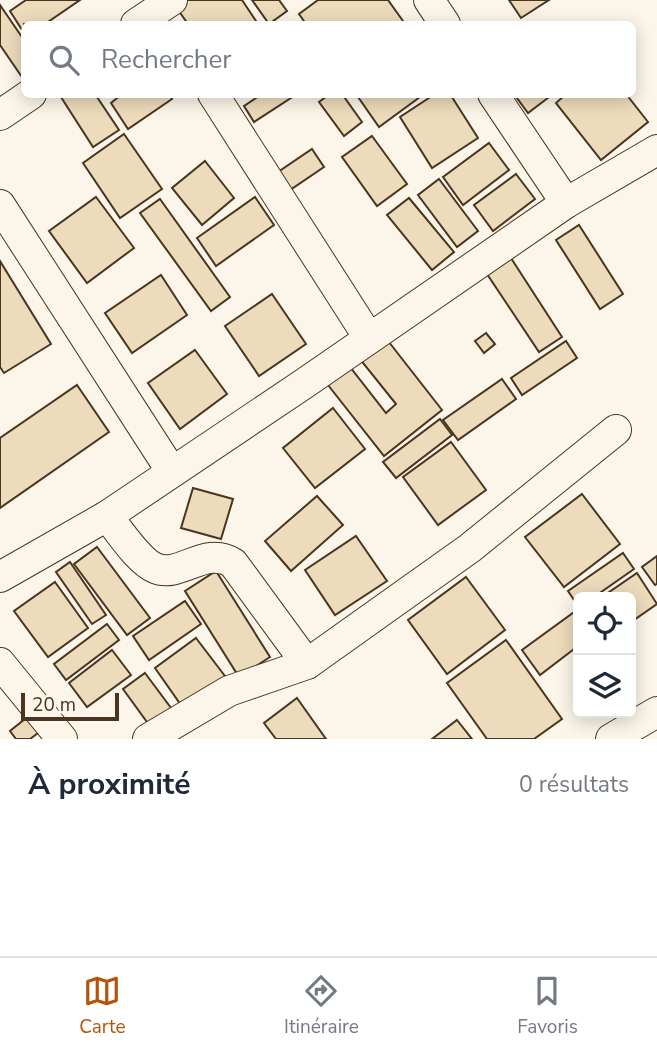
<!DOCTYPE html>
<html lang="fr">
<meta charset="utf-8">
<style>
:root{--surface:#fff;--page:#f2f2f3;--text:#1f2937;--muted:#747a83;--line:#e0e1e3;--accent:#b45309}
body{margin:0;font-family:"Nunito Sans",sans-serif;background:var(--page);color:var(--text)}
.controls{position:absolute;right:21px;bottom:21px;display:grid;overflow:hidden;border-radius:10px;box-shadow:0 4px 18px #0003}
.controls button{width:63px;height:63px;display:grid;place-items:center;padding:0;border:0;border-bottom:2px solid var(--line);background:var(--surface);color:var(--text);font:35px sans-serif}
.scale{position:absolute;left:21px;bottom:18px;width:98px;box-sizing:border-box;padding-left:7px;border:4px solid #4a3520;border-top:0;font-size:19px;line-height:24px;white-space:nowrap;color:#4a3520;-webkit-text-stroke:5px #fbf6e9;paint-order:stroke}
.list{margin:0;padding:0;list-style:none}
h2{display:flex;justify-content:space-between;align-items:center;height:91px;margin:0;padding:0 28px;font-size:30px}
h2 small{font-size:23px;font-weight:400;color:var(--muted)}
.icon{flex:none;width:38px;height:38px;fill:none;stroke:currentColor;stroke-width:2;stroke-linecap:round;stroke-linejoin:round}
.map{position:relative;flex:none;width:657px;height:739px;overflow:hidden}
.search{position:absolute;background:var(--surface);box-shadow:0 4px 18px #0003;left:21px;right:21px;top:21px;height:77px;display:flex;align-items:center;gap:18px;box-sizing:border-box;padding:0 24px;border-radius:10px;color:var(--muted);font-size:26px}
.sheet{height:217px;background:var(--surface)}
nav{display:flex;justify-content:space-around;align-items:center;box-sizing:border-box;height:98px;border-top:2px solid var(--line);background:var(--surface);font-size:19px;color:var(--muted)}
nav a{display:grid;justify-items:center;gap:4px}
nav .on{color:var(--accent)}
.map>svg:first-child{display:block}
</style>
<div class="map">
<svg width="657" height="739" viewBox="0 0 657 739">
<rect width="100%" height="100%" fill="#fbf6e9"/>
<g fill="#ecdcbc" stroke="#4a3520" stroke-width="2">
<path d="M 26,0 L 80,0 L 45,24 L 24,24 L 24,33 L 10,11 Z"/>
<path d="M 186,0 L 242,0 L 258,24 L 188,24 L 176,7 Z"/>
<path d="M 252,0 L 279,0 L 287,11 L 269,24 Z"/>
<path d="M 318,0 L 388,0 L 403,21 L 399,24 L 306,24 L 299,14 Z"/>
<path d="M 509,0 L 549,0 L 521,18 Z"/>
<path d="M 0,5 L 24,40 L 24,80 L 0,45 Z"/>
<path d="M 59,94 L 95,94 L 119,130 L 93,147 Z"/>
<path d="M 122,94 L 169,94 L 172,99 L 128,129 L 111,103 Z"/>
<path d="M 262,94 L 297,94 L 254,122 L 244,106 Z"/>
<path d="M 330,94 L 342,94 L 362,122 L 344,136 L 319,102 Z"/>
<path d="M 356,94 L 424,94 L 379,127 Z"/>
<path d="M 435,94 L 450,94 L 478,138 L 432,168 L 400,117 Z"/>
<path d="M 514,94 L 553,94 L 528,113 Z"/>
<path d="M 566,94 L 626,94 L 648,122 L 601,160 L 556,103 Z"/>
<path d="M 124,134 L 162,189 L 120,218 L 83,163 Z"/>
<path d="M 372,136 L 407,184 L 377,206 L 342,157 Z"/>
<path d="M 489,143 L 509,170 L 463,205 L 443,177 Z"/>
<path d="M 312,149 L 324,167 L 290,190 L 278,172 Z"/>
<path d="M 205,161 L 234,198 L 202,225 L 172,188 Z"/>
<path d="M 516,174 L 535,199 L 493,231 L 474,205 Z"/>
<path d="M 439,179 L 478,231 L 457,247 L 418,195 Z"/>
<path d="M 96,197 L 134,248 L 87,283 L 49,231 Z"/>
<path d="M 255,197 L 274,225 L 216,266 L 197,238 Z"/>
<path d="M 409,198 L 454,252 L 432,270 L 387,215 Z"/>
<path d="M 160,199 L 230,297 L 211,311 L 140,213 Z"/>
<path d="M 579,225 L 623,294 L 600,309 L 556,240 Z"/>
<path d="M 509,255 L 562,337 L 539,352 L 485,271 Z"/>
<path d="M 0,261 L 51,344 L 4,373 L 0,367 Z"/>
<path d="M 161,275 L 187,315 L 132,353 L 105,313 Z"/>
<path d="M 272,294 L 306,344 L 259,376 L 225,326 Z"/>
<path d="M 486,333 L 495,344 L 484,353 L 475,341 Z"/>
<path d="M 385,337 L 442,410 L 384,456 L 328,385 L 350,367 L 386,413 L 396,404 L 359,358 Z"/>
<path d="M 566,341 L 577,358 L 522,395 L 511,378 Z"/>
<path d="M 195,350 L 227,394 L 180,429 L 148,383 Z"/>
<path d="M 502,379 L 516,399 L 458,440 L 443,420 Z"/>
<path d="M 77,385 L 109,432 L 0,508 L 0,438 Z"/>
<path d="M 333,408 L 365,449 L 315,488 L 283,448 Z"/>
<path d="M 440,419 L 452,435 L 396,478 L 383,462 Z"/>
<path d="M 451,442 L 486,490 L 438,525 L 403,477 Z"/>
<path d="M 193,488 L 233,499 L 221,539 L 181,528 Z"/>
<path d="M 582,494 L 620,544 L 564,587 L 525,537 Z"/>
<path d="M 317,496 L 343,525 L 291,571 L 265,541 Z"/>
<path d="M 356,536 L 387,581 L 335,615 L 305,570 Z"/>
<path d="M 97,547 L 150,618 L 127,635 L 74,564 Z"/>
<path d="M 623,553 L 634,569 L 594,597 L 578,597 L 578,606 L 568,591 Z"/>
<path d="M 657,556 L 657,584 L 655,585 L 642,567 Z"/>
<path d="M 70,562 L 106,615 L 92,624 L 56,572 Z"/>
<path d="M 216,571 L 270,657 L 239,677 L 185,591 Z"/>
<path d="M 637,573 L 657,604 L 631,622 L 631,597 L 602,597 Z"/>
<path d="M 466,577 L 505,630 L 447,674 L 408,620 Z"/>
<path d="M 55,582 L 88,628 L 48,657 L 14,611 Z"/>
<path d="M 185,601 L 201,624 L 149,660 L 133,636 Z"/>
<path d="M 577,610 L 578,646 L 540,675 L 522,650 Z"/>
<path d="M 107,624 L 119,640 L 66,680 L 54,664 Z"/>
<path d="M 196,638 L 231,684 L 188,715 L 155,668 Z"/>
<path d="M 506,640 L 562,719 L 534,739 L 487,739 L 447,683 Z"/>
<path d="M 112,650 L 131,675 L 87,707 L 69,683 Z"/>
<path d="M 145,673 L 177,716 L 155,733 L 123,689 Z"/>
<path d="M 297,698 L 326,739 L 276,739 L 264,723 Z"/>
<path d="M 30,715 L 42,730 L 30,739 L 16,739 L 10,731 Z"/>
<path d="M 457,720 L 472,739 L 432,739 Z"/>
</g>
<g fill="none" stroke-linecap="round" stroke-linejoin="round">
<defs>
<g id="street">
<path d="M 429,0 L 445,24"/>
<path d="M 136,24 L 172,0"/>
<path d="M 213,94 L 369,338"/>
<path d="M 493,94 L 566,203"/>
<path d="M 0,115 L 31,94"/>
<path d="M 0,205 L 172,472"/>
<path d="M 107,516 C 119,530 138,561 155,568 C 180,579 205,545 233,563 L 307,664"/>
<path d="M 0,577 L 107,516 L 305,383 L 566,203 L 657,150"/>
<path d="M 0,663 L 62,739"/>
<path d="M 148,739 L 229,691 L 307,664 L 470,548 L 616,430"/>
<path d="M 611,739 L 657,712"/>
</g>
</defs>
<use href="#street" stroke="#4a3520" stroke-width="32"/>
<use href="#street" stroke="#fbf6e9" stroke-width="30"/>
</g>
</svg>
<div class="controls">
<button><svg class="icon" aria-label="locate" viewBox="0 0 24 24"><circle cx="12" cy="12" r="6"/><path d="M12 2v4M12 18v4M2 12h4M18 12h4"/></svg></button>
<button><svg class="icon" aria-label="layers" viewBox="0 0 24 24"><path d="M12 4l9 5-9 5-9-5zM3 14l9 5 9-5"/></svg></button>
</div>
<div class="scale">20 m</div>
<div class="search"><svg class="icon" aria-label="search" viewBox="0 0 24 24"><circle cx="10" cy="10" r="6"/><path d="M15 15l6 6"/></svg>Rechercher</div>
</div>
<section class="sheet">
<h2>À proximité<small>0 résultats</small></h2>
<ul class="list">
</ul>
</section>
<nav>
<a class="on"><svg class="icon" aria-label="map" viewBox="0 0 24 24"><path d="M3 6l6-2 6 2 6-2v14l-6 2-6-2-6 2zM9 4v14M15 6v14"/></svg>Carte</a>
<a><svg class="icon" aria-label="directions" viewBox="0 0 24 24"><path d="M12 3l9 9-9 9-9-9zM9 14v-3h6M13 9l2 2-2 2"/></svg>Itinéraire</a>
<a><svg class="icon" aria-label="saved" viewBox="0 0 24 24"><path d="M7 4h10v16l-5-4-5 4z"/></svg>Favoris</a>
</nav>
